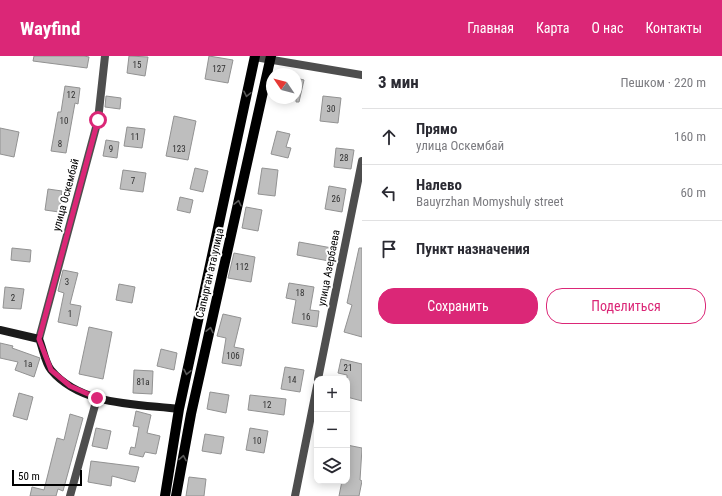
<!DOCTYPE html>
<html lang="ru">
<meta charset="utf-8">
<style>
:root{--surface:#fff;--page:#f2f2f3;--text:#2b2b33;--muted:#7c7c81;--line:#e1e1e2;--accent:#db2777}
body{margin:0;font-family:"Roboto Condensed",sans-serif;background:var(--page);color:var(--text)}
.controls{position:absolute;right:12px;bottom:12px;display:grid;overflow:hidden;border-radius:8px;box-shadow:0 2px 10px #0003}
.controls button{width:36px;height:36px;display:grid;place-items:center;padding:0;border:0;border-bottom:1px solid var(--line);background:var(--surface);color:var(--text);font:20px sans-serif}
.compass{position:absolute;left:266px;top:12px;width:36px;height:36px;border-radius:50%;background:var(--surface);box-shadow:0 2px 10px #0003;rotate:305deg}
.scale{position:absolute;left:12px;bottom:10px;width:70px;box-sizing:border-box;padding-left:4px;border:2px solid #000;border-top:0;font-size:11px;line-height:14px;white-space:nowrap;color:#000;-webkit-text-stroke:3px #fff;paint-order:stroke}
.stop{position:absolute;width:12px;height:12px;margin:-9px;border:3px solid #db2777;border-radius:50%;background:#fff}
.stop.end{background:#db2777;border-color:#fff;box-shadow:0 1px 4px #0008}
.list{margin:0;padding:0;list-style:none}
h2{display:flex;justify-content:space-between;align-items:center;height:52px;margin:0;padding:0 16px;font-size:17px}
h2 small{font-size:13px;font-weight:400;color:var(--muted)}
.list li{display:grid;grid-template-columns:26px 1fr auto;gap:12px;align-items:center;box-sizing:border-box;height:56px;padding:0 16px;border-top:1px solid var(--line)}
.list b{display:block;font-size:15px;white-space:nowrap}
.list p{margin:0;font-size:13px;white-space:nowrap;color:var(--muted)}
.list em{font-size:13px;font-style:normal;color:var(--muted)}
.actions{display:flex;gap:8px;padding:12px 16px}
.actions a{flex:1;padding:9px 0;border:1px solid var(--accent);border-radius:16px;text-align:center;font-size:14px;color:var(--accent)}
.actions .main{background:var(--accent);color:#fff}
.icon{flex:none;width:22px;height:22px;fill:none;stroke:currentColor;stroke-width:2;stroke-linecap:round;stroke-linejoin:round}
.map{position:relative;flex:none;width:362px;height:440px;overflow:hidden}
header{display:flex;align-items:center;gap:24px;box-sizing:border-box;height:56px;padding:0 20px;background:var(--accent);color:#fff}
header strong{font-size:19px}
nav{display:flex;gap:22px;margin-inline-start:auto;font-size:14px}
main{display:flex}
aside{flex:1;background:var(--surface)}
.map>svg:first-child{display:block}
</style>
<header>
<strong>Wayfind</strong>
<nav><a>Главная</a><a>Карта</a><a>О нас</a><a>Контакты</a></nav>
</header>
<main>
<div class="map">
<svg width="362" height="440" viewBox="0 0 362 440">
<rect width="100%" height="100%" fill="#fff"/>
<g fill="#bebebe" stroke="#929292">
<path d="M 34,0 L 84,0 L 89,1 L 87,12 L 33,5 Z"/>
<path d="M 129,0 L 148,1 L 145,20 L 127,17 Z"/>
<path d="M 209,0 L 233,4 L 228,27 L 205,23 Z"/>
<path d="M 296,22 L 304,24 L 299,46 L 296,46 Z"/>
<path d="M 65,30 L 80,32 L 78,48 L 75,47 L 66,97 L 51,95 L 58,56 L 61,56 Z"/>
<path d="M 106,40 L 121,42 L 120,53 L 105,51 Z"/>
<path d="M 323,40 L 341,42 L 338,67 L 320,65 Z"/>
<path d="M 174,60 L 196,65 L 188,104 L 166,100 Z"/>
<path d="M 127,71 L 145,73 L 142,92 L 124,90 Z"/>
<path d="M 0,72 L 19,76 L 14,101 L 0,98 Z"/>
<path d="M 277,75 L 290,78 L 286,91 L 291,92 L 288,102 L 271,98 Z"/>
<path d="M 106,84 L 119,86 L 117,102 L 103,100 Z"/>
<path d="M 336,92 L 354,94 L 351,113 L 334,111 Z"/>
<path d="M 195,112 L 208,115 L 203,136 L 190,133 Z"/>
<path d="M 262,112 L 278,114 L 275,140 L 258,138 Z"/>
<path d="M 123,114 L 146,117 L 143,136 L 120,133 Z"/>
<path d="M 329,130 L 346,133 L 342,156 L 325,153 Z"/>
<path d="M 48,133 L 62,135 L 59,156 L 45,154 Z"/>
<path d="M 180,141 L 193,144 L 190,157 L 177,154 Z"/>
<path d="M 246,151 L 262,154 L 258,175 L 242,172 Z"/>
<path d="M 299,186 L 332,192 L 329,205 L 297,199 Z"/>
<path d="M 12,192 L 31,194 L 30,206 L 11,204 Z"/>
<path d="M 359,192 L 362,192 L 362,281 L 344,276 L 352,249 L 347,247 Z"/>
<path d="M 234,197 L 255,201 L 251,226 L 228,222 Z"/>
<path d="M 63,214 L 78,217 L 70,248 L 81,250 L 77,270 L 58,266 L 64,237 L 58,235 Z"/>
<path d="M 289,227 L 314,231 L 310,254 L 319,255 L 317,271 L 292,267 L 296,244 L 286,242 Z"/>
<path d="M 119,228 L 135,231 L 132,247 L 116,244 Z"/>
<path d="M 5,231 L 24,233 L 21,253 L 3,252 Z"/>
<path d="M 223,258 L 241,262 L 234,291 L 244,293 L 241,310 L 222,307 L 226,282 L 217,280 Z"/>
<path d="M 89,271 L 112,276 L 103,323 L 79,318 Z"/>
<path d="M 0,287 L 13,290 L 12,292 L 40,302 L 34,321 L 15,314 L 18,306 L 0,302 Z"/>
<path d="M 161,293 L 177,297 L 174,314 L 157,310 Z"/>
<path d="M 341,303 L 362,308 L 362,345 L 347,341 L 347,319 L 338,317 Z"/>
<path d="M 285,311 L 304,314 L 300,336 L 281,333 Z"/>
<path d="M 134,314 L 153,315 L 152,338 L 133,337 Z"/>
<path d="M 210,336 L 229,339 L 226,357 L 207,353 Z"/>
<path d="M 19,337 L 33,341 L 27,364 L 13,360 Z"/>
<path d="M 250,339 L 286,343 L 284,359 L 248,354 Z"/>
<path d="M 136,355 L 151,359 L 147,377 L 160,380 L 156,398 L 145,396 L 143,401 L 129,398 L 131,391 L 135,392 L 139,371 L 133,370 Z"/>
<path d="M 70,358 L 83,362 L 63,435 L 58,433 L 56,440 L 30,440 L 32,431 L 44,434 L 57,382 L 64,384 Z"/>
<path d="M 96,372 L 111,375 L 107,393 L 92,390 Z"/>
<path d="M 250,372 L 268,375 L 264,397 L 246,394 Z"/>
<path d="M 205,378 L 224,381 L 221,398 L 202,395 Z"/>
<path d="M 347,389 L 362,392 L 360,424 L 362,425 L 359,440 L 339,440 L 342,425 L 347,425 Z"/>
<path d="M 91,405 L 139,411 L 135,426 L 112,420 L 111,430 L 88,426 Z"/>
<path d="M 189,421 L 206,423 L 204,440 L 186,440 Z"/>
</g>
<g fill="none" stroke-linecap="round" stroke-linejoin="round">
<g stroke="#4e4e4e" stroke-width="8">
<path d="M 255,1 L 362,19"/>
<path d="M 39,283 L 98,64 L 105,0"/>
<path d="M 318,323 L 362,105"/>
<path d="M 70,440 L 97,342"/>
<path d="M 295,440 L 317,330"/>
</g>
<path stroke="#1b1b1b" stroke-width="8" d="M 0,274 L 39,283 C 43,292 45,307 51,314 C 81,350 137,348 179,353"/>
<g stroke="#000" stroke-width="10">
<path d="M 165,440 L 179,353 L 255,0"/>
<path d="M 176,440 L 191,358 L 271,0"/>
</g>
</g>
<defs><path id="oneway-chevron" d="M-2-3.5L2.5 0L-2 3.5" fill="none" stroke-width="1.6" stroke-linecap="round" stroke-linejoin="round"/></defs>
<g stroke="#595959">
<use href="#oneway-chevron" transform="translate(247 38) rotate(102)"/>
<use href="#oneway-chevron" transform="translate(238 147) rotate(-77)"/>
<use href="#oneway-chevron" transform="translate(210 274) rotate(-77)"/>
<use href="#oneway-chevron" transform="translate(187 316) rotate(102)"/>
<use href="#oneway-chevron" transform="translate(183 402) rotate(-80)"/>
</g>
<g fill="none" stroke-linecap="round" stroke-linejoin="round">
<path stroke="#db2777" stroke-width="5" d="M 97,342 L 70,330 L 51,314 L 39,283 L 98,64"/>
</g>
<g text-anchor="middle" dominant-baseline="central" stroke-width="4" stroke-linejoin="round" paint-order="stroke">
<g font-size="9" fill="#303030">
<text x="137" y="9">15</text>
<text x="219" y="13">127</text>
<text x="71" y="39">12</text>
<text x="331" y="53">30</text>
<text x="64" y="65">10</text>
<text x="135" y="81">11</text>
<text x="60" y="88">8</text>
<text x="111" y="93">9</text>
<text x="179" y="93">123</text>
<text x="344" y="102">28</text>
<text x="133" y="125">7</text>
<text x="336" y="143">26</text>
<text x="242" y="211">112</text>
<text x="67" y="226">3</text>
<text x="300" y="237">18</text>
<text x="13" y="242">2</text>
<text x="70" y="258">1</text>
<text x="306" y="261">16</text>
<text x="233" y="300">106</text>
<text x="28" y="308">1а</text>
<text x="348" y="312">21</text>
<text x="292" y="324">14</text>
<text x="143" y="326">81а</text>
<text x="267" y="349">12</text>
<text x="257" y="385">10</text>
</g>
<g font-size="11" fill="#000" stroke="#fff">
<text transform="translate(66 139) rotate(-75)">улица Оскембай</text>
<text transform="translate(329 212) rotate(-79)">улица Азербаева</text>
<text transform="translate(210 217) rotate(-77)">Сапырган ата улица</text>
</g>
</g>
</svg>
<div class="controls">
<button>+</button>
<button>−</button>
<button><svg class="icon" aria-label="layers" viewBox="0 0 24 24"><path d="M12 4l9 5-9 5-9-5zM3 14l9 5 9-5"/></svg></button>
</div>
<svg class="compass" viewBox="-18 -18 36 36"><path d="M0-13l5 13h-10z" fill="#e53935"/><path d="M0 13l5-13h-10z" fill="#7c7c81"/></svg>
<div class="scale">50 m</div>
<div class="stop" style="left:98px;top:64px"></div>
<div class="stop end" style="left:97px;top:342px"></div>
</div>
<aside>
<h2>3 мин<small>Пешком · 220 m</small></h2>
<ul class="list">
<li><svg class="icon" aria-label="ahead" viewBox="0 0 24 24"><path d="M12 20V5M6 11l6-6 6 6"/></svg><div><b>Прямо</b><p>улица Оскембай</p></div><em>160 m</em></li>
<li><svg class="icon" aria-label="left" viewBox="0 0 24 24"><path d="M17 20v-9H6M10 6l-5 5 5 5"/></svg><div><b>Налево</b><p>Bauyrzhan Momyshuly street</p></div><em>60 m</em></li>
<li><svg class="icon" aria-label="arrive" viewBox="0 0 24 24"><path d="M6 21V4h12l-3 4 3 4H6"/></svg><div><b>Пункт назначения</b></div></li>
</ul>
<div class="actions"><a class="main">Сохранить</a><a>Поделиться</a></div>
</aside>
</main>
